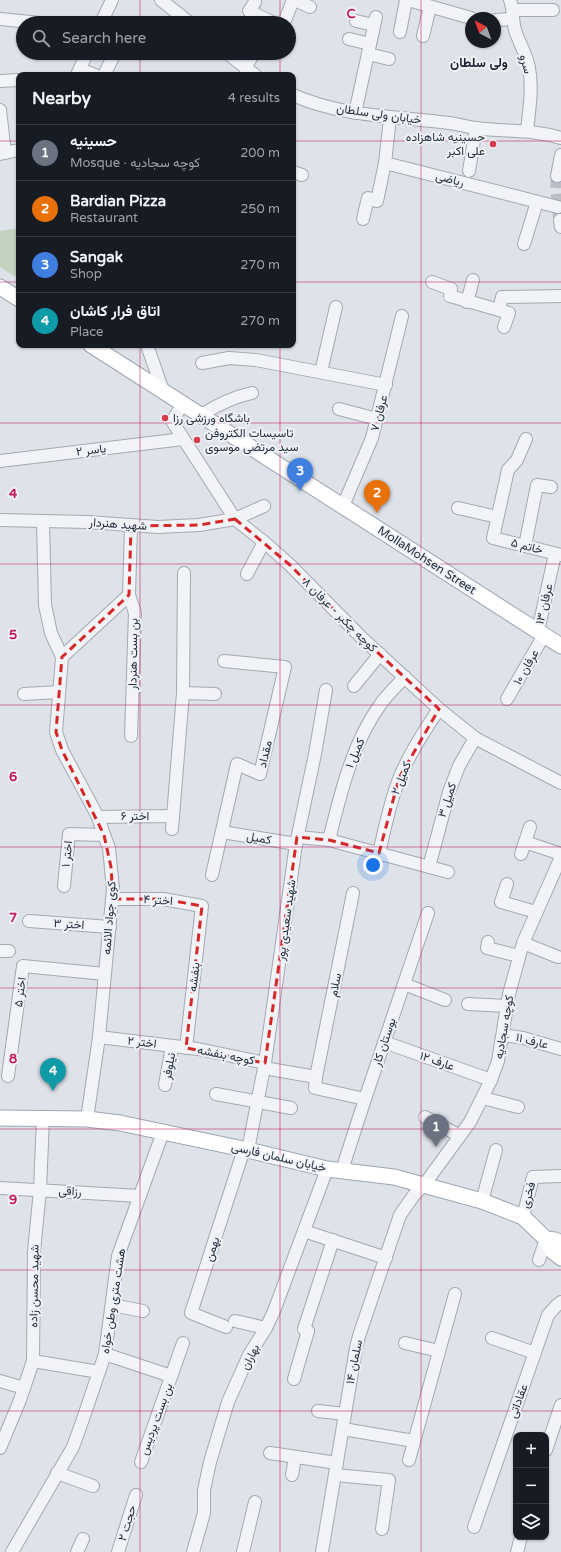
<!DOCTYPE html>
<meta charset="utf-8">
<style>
:root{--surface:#171b24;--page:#242831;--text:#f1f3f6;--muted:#9ea1a6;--line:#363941;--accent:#1a73e8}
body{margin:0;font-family:"Varela Round",Vazirmatn,sans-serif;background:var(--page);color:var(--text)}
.controls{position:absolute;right:12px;bottom:12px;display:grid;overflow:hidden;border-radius:8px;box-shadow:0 1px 3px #0004}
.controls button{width:36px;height:36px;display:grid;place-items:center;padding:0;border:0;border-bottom:1px solid var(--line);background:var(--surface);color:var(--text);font:20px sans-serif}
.compass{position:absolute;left:465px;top:12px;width:36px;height:36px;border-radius:50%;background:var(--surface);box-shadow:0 1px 3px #0004;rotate:319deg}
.you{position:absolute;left:373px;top:865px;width:14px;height:14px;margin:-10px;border:3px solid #fff;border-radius:50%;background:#1a73e8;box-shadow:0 0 0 6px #1a73e833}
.badge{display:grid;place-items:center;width:26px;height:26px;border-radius:50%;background:var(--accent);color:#fff;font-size:13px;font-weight:700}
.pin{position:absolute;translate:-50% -33px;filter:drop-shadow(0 1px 2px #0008)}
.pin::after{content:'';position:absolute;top:21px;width:14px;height:12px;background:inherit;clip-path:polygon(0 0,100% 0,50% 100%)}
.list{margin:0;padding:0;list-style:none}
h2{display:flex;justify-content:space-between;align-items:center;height:52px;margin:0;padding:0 16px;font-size:17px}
h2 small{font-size:13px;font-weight:400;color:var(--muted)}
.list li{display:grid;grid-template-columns:26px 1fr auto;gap:12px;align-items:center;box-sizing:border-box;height:56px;padding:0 16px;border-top:1px solid var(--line)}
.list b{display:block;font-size:15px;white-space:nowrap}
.list p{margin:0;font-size:13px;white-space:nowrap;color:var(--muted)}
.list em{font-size:13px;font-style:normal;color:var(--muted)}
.icon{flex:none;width:22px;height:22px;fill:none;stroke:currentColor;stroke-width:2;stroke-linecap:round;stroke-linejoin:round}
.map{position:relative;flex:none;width:561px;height:1552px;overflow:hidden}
.search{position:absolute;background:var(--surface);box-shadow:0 1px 3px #0004;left:16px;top:16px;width:280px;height:44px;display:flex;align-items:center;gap:10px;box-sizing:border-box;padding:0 14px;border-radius:22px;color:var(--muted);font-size:15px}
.panel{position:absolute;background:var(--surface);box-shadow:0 1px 3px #0004;left:16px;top:72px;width:280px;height:276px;border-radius:8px}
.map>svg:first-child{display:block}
</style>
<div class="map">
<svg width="561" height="1552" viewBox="0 0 561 1552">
<rect width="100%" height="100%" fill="#dee2e9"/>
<path fill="#c3d3bf" d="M 19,228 L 19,275 L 14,276 L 0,267 L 0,231 Z"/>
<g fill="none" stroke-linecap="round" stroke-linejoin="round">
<path stroke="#b9bec7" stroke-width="12" stroke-dasharray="12 6" stroke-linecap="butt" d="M 557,176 L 556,189 L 559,217"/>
<defs>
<g id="minor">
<path d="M 161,0 L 190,23"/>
<path d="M 295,0 L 310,7"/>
<path d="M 408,0 L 471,18"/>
<path d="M 510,0 C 514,11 512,19 515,30 C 519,43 527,55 529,68 C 533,88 529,111 527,131"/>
<path d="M 255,2 L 249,11 L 272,22"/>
<path d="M 514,10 L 553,10"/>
<path d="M 0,19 L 40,23"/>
<path d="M 495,20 L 512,19"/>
<path d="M 356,21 L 374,25"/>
<path d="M 101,23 L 112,0"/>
<path d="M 284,23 L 293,0"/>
<path d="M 400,32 L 406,0"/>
<path d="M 423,36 L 430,7"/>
<path d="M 349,39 L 370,44"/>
<path d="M 227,53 L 255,75"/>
<path d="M 368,54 L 389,59"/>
<path d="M 245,68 L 254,53"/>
<path d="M 80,69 L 95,75"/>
<path d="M 77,75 L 87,53"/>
<path d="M 104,75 L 115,53"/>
<path d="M 0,81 L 19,80"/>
<path d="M 293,95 C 342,117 396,116 449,123 C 458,124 467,127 476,128 C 505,132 532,129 561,138"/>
<path d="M 0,110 L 5,153"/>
<path d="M 355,113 L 376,17"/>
<path d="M 390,118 L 385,163 L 558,207"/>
<path d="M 0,154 L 19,150"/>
<path d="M 469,171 L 476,128"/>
<path d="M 293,172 L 302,175"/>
<path d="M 557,176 L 561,155"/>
<path d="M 363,219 L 368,198 L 377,201 L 385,163"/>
<path d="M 560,220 L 561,227"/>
<path d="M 524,244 L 537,202"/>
<path d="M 432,282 L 451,289 L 450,296 L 499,310"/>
<path d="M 467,302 L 473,280"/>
<path d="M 504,327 L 509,313 L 499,310 L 502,297 L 561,296"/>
<path d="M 147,345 L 163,391"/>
<path d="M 202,363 L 229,358 L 256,360 L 386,385"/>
<path d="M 321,372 L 336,307"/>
<path d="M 183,404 L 172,421 L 235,519 L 264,542 L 290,565 L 363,639 L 439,709 L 475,738 L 561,783"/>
<path d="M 339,409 L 377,419"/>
<path d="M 201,415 C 217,405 233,397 252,393"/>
<path d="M 526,439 L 517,460 L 508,470 L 493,538 L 561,555"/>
<path d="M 0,461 L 183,439"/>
<path d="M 343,506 L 372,438 L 402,316"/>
<path d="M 458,508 L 497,517"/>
<path d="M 0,520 L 87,522 L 158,527 L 199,525 L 235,519 L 264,506"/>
<path d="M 43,521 L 45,605 L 51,633 L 62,657 L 56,732 L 62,750 L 98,817 L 104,835 L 109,848 L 113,889 L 99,1037 L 87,1119"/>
<path d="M 131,526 L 129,595 L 135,613 L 131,736"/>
<path d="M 525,546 L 537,485 L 551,487"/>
<path d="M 247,574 L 264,542"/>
<path d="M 538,631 L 555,554"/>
<path d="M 62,657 L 129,595"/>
<path d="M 354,686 L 380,654"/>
<path d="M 183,693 L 215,694"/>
<path d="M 24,694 L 59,692"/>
<path d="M 507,699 L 544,635"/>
<path d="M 98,817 L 173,816"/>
<path d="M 172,829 L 183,693 L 184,573"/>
<path d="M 222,832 L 296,844"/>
<path d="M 298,837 L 329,840 L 448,872"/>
<path d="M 329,840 C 341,792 352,743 382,702 C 389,693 397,685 405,677"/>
<path d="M 525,842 L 561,854"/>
<path d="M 379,853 C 385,828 390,802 399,779 C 409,754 424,731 439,709"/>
<path d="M 521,854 L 530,827"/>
<path d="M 429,867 L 449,792 L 459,766 L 475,738"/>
<path d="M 212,875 L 237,764 L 260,774 L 285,667 L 224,661"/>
<path d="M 507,884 L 501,902 L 536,912"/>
<path d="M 64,886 L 69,834 L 104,835"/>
<path d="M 113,899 L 163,899 L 202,906 L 186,1048"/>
<path d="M 29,921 L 110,927"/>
<path d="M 488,942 L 487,948 L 519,956"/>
<path d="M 523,943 L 558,957"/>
<path d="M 0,951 L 9,951"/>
<path d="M 404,984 L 445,1000"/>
<path d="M 468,1004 L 507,1006"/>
<path d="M 503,1035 L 523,1038 L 561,1049"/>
<path d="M 99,1037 L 198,1049 L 265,1063"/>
<path d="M 384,1042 L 491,1080"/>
<path d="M 264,1068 L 316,1077 L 315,1088 L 365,1099"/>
<path d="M 8,1076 L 23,966 L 105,974"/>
<path d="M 316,1077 L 353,893"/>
<path d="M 165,1085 L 172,1046"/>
<path d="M 216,1094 L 291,1108"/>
<path d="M 483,1098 L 518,1107"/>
<path d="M 425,1117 L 460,1136"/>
<path d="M 248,1150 L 265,1063 L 296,844 L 315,754 L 326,690"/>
<path d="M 342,1170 L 365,1099 L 428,913"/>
<path d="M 0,1188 L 140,1196"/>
<path d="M 482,1201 L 496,1150"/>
<path d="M 523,1217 L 533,1177 L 561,1176"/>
<path d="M 304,1231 L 386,1258"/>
<path d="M 539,1260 L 546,1239"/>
<path d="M 112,1305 L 143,1311"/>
<path d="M 235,1321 L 266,1328"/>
<path d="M 226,1327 L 191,1313 L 244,1149"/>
<path d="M 492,1338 L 535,1353"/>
<path d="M 405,1343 L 439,1351"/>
<path d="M 105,1354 L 171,1376"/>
<path d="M 33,1361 L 99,1372"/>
<path d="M 294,1379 L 308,1331 L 304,1329 L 333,1240"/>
<path d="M 0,1381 L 24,1388"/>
<path d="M 318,1411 L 345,1414"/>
<path d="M 343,1429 L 414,1441"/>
<path d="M 0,1448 L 20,1400 L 33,1361 L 34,1251 L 40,1190 L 43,1118"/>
<path d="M 546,1450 L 561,1405"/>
<path d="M 270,1453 L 337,1463"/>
<path d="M 409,1460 L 455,1294"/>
<path d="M 141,1462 L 183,1343"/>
<path d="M 57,1473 L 93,1486"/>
<path d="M 292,1475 L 295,1457"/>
<path d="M 335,1475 L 389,1480 L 382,1529"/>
<path d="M 474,1527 L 548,1315 L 557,1305 L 561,1302"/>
<path d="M 12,1552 L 73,1447 L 83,1419 L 105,1354 L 118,1256 L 163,1132"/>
<path d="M 77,1552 L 83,1539"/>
<path d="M 118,1552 L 136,1495"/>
<path d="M 193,1552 L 204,1513 L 204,1490 L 210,1462 L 228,1402 L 249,1355 L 266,1328 L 274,1311 L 327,1169"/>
<path d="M 243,1552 L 255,1502"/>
<path d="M 322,1552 L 356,1348 L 359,1336 L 400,1215 L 414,1195 L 424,1185 L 470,1122 L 491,1080 L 498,1061 L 509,994 L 523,943 L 561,857"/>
<path d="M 517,1552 L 521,1537"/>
</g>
<g id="major">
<path d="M 0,287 L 19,299"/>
<path d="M 91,345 L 561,646"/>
<path d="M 0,1118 L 87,1119 L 120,1123 L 248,1150 L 327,1169 L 394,1177 L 482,1201 L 523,1217 L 546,1239 L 551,1250 L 561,1258"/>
<path d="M 546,1239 L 555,1240 L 561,1243"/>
</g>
</defs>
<use href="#minor" stroke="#a3a9b3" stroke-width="14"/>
<use href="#major" stroke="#9da6b5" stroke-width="17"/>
<use href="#minor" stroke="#f1f3f7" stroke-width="12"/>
<use href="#major" stroke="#fff" stroke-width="15"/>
</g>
<path fill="none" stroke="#d62828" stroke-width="3" stroke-dasharray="8 5" stroke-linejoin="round" d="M 235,519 L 290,565 L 363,639 L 439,709 L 399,778 L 379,853 L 329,840 L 297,837 L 265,1063 L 186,1048 L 202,906 L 163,899 L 113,899 L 111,867 L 104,835 L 62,750 L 56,732 L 62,657 L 129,595 L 131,526 L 199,525 Z"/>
<path fill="none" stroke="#c2185b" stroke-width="1" stroke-opacity="0.55" d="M 140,0 L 140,23M 280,0 L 280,23M 421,0 L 421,1552M 140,53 L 140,75M 280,53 L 280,75M 0,141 L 19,141M 293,141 L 561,141M 0,282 L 19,282M 293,282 L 561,282M 140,345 L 140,1552M 280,345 L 280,1552M 0,423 L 561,423M 0,564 L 561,564M 0,705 L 561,705M 0,847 L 561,847M 0,988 L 561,988M 0,1129 L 561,1129M 0,1270 L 561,1270M 0,1411 L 561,1411"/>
<g fill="#d53b4e" stroke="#eef1f6" stroke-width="1.5">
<circle cx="493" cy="144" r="4"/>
<circle cx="165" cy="418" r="4"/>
<circle cx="197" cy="440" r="4"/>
</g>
<g text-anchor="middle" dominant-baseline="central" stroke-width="4" stroke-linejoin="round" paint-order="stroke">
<g font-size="12" fill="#262f40" stroke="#eef1f6">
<text transform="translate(526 64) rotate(75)">سرو</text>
<text transform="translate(379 114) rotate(8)">خیابان ولی سلطان</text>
<text transform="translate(450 179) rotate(15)">ریاضی</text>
<text transform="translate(379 413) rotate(-75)">عرفان ۷</text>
<text transform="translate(91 450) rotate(-7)">یاسر ۲</text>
<text transform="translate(118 524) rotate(4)">شهید هنردار</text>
<text transform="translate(527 546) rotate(14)">خاتم ۵</text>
<text transform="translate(427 560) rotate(33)">MollaMohsen Street</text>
<text transform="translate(544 604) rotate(-77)">عرفان ۱۳</text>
<text transform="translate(340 615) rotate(45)">کوچه چکبر - عرفان ۸</text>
<text transform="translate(133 654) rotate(-89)">بن بست هنردار</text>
<text transform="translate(526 667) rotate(-60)">عرفان ۱۰</text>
<text transform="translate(355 753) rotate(-67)">کمیل ۱</text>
<text transform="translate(265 754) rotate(-77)">مقداد</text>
<text transform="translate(401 778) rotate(-68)">کمیل ۲</text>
<text transform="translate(447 800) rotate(-72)">کمیل ۳</text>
<text x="135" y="816">اختر ۶</text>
<text transform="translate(259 838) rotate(10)">کمیل</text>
<text transform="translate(67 854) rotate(-84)">اختر ۱</text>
<text transform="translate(158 900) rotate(4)">اختر ۴</text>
<text transform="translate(109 918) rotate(-86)">کوی جواد الائمه</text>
<text transform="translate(286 920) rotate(-82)">شهید سعیدی پور</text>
<text transform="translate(69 924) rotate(4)">اختر ۳</text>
<text transform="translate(194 977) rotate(-83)">بنفشه</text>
<text transform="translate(335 985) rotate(-79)">سلام</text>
<text transform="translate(20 992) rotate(-82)">اختر ۵</text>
<text transform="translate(504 1027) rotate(-80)">کوچه سجادیه</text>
<text transform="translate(532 1041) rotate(14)">عارف ۱۱</text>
<text transform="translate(142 1042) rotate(7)">اختر ۲</text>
<text transform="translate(384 1042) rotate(-71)">بوستان کار</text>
<text transform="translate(226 1055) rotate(11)">کوچه بنفشه</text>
<text transform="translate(437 1061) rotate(19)">عارف ۱۲</text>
<text transform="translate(169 1066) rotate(-80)">نیلوفر</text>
<text transform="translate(279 1157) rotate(13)">خیابان سلمان فارسی</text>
<text transform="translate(70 1191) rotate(3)">رزاقی</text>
<text transform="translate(528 1195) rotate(-75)">فخری</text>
<text transform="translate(212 1249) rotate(-72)">بهمن</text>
<text transform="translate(34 1286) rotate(-89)">شهید محسن زاده</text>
<text transform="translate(113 1301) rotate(-81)">هشت متری وطن خواه</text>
<text transform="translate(250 1357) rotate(-63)">بهاران</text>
<text transform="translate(354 1362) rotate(-79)">سلمان ۱۴</text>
<text transform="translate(518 1401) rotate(-70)">عقاداتی</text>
<text transform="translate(156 1419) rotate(-70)">بن بست پردیس</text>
<text transform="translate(127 1523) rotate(-73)">حجت ۲</text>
</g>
<g font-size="12" fill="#262f40" stroke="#eef1f6" text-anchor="start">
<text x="485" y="137" text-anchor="end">حسینیه شاهزاده<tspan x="485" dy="14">علی اکبر</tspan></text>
<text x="173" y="418">باشگاه ورزشی رزا</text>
<text x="205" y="433">تاسیسات الکتروفن<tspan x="205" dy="14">سید مرتضی موسوی</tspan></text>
</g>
<g font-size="13" font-weight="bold" fill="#192031" stroke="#eef1f6">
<text x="479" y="63">ولی سلطان</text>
</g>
</g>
<g font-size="13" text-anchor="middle" font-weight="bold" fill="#c2185b" stroke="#eef1f6" stroke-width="4" stroke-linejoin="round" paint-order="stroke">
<text x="351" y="18">C</text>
<text x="13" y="498">4</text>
<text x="13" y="639">5</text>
<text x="13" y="781">6</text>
<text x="13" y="922">7</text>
<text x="13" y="1063">8</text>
<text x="13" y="1204">9</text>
</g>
</svg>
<div class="controls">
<button>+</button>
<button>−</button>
<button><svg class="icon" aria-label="layers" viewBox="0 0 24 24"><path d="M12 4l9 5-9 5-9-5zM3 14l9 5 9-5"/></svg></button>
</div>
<svg class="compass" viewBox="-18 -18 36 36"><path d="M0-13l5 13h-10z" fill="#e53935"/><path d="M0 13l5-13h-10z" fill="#9ea1a6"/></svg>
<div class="you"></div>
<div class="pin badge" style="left:436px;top:1147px;background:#6b7280">1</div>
<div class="pin badge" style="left:377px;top:513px;background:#e8710a">2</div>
<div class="pin badge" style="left:300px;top:491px;background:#3f7fe0">3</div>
<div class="pin badge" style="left:53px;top:1091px;background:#0f9aa8">4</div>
<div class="search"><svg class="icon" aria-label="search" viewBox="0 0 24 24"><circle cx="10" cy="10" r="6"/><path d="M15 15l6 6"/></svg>Search here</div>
<section class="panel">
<h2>Nearby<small>4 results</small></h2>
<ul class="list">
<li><span class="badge" style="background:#6b7280">1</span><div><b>حسینیه</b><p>Mosque · کوچه سجادیه</p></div><em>200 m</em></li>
<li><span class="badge" style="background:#e8710a">2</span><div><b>Bardian Pizza</b><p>Restaurant</p></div><em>250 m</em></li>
<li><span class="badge" style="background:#3f7fe0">3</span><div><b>Sangak</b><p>Shop</p></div><em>270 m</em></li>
<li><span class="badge" style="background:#0f9aa8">4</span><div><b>اتاق فرار کاشان</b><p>Place</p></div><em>270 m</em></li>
</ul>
</section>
</div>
